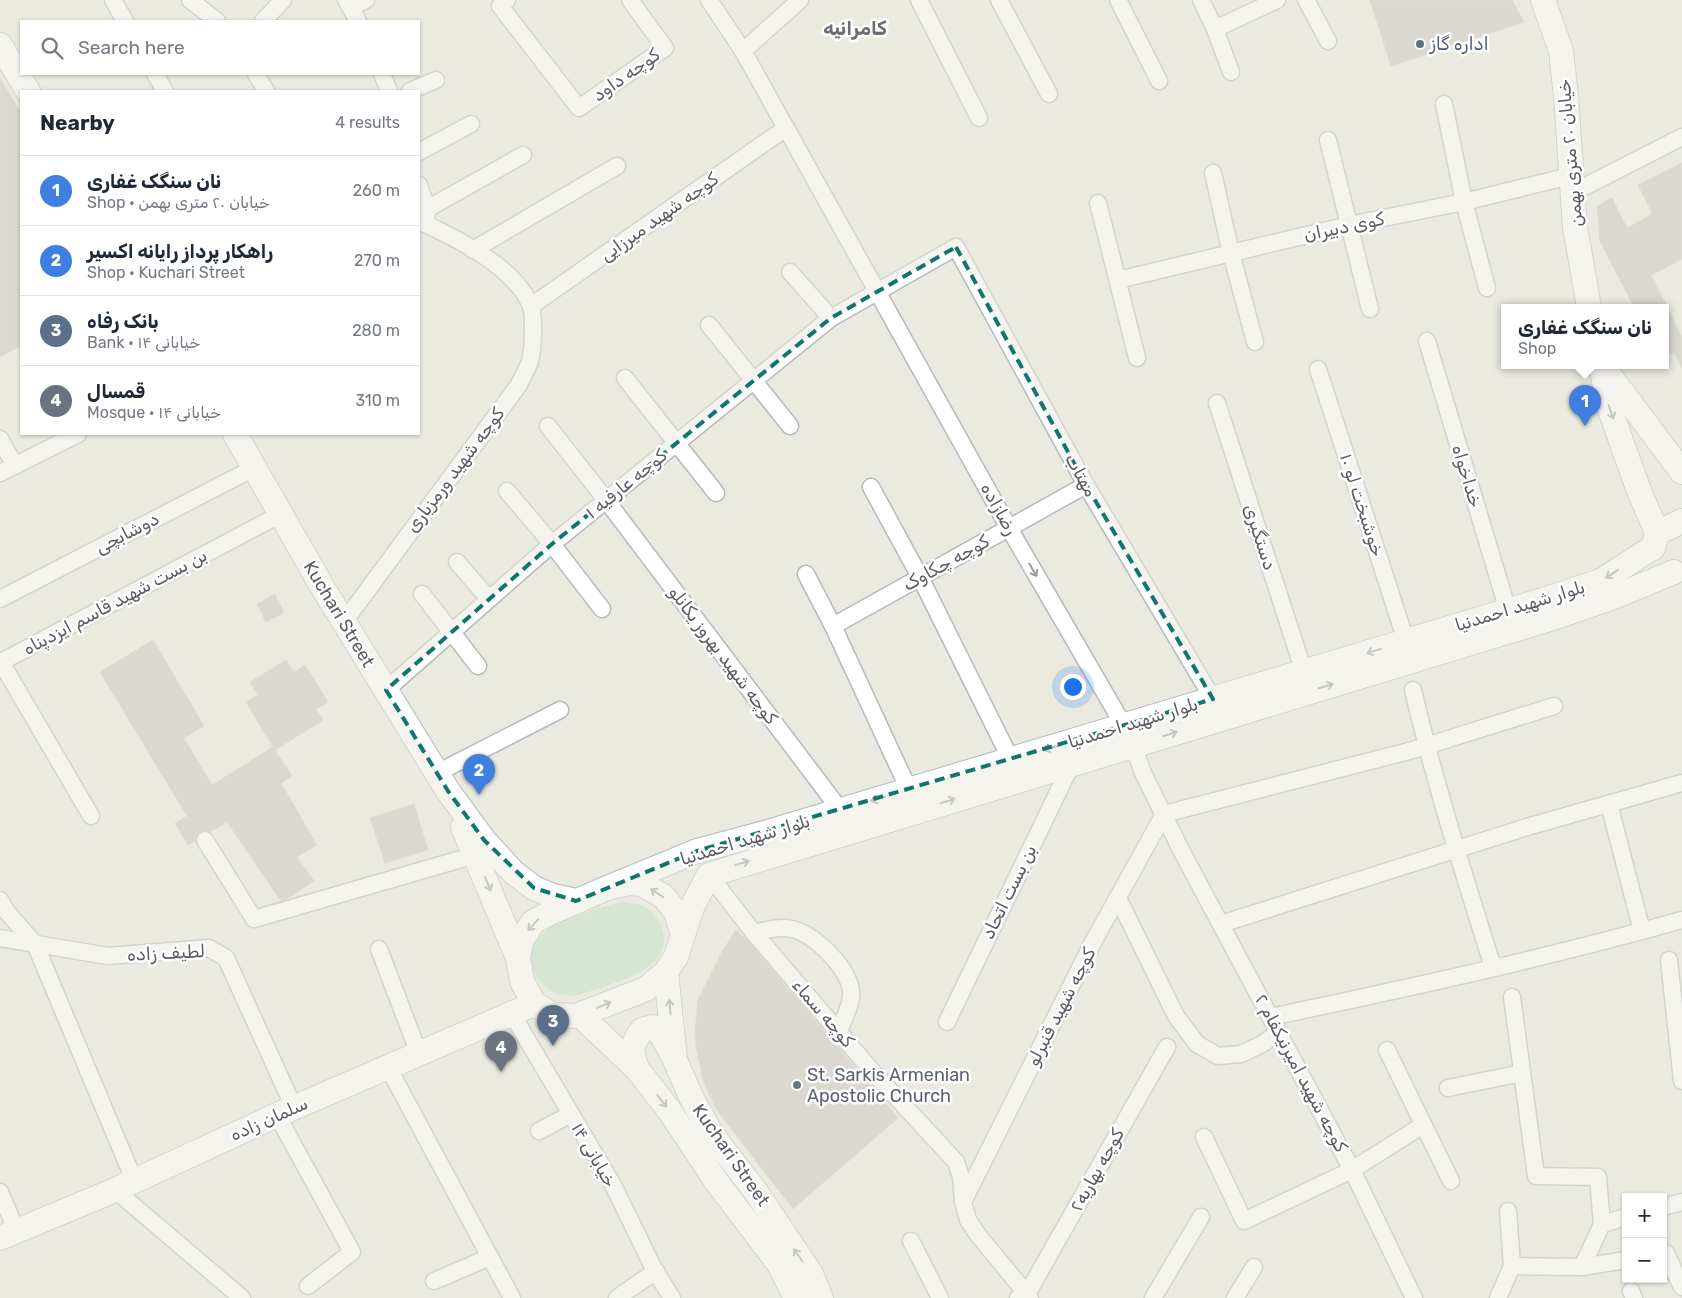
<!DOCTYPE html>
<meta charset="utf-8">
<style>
:root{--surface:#fff;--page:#f6f6f7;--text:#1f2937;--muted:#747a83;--line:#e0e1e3;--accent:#e04c32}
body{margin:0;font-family:Rubik,"Noto Sans Arabic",sans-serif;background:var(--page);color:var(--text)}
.controls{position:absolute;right:15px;bottom:15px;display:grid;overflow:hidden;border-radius:0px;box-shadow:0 1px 4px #0004}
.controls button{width:45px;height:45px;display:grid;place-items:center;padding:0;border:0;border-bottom:1px solid var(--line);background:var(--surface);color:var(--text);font:25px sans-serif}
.you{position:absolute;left:1072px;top:686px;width:18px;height:18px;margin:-12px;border:4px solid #fff;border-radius:50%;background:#1a73e8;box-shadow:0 0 0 8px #1a73e833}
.badge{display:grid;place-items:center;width:32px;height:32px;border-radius:50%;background:var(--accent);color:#fff;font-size:16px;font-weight:700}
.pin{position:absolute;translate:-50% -41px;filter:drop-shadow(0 1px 2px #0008)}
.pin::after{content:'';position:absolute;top:26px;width:18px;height:15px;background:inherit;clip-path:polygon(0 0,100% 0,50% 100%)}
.popup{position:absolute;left:1501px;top:304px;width:168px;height:65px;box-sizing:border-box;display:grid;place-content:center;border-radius:0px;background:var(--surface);filter:drop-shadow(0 1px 4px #0005);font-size:16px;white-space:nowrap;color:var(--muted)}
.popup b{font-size:19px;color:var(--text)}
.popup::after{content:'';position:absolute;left:50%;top:100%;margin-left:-10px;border:10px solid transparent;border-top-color:var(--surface)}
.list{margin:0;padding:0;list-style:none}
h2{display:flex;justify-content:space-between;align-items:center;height:65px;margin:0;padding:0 20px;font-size:21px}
h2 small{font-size:16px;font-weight:400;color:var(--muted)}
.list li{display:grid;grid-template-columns:32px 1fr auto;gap:15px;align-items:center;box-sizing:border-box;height:70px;padding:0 20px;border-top:1px solid var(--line)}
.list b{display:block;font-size:19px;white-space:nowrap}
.list p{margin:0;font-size:16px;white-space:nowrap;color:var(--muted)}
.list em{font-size:16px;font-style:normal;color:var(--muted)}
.icon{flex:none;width:28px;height:28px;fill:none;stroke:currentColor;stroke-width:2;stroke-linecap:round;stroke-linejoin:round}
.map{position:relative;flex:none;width:1682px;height:1298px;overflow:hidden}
.search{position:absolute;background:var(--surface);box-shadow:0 1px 4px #0004;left:20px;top:20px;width:400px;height:55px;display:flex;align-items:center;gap:12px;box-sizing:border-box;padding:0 18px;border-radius:0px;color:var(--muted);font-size:19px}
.panel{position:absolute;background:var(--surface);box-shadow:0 1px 4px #0004;left:20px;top:90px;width:400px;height:345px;border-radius:0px}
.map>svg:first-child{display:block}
</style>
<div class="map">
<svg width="1682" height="1298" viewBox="0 0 1682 1298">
<rect width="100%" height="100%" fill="#ebeae0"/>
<path fill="#bde2c0" d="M 623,902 C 637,902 650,907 658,920 C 685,967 615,982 585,993 C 548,1007 513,964 542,934 C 553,922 605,905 623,902 Z"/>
<g fill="#c6c4be" stroke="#d0ccbf">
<path d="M 1370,0 L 1512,0 L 1524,22 L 1391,66 Z"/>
<path d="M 0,78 L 21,113 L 21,346 L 0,357 Z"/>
<path d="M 1682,163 L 1682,259 L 1651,275 L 1682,337 L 1682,368 L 1674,352 L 1665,356 L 1665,307 L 1634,307 L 1600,241 L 1597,206 L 1612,198 L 1627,228 L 1651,215 L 1650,213 L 1652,212 L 1638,185 Z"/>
<path d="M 275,594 L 284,613 L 266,622 L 257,604 Z"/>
<path d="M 153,640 L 204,726 L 184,738 L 212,785 L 273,747 L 246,702 L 258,695 L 250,682 L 286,660 L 294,672 L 305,665 L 328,702 L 316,709 L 323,720 L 275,750 L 292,776 L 281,783 L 317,845 L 297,857 L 314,881 L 287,899 L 281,901 L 227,822 L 210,832 L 205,830 L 200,831 L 196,835 L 195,841 L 188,845 L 175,823 L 187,816 L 100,672 Z"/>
<path d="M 414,804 L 428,850 L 385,863 L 370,818 Z"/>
<path d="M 736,930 L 748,941 L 898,1118 L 793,1209 L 716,1109 L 704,1083 L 697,1052 L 695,1034 L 698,1000 L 723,950 Z"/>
</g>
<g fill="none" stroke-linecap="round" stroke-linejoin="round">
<defs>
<g id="street">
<path d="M 113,0 L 125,21"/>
<path d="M 190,0 L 217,21"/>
<path d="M 346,0 L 358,21"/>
<path d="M 507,0 L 500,6 L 579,108 L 665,48 L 630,0"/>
<path d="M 709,0 L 743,51 L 1009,528 L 1124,726"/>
<path d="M 919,0 L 979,118"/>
<path d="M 999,0 L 1049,94"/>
<path d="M 1118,0 L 1159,81"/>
<path d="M 1201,0 L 1215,29 L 1231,72"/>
<path d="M 1306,0 L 1328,41"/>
<path d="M 351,7 L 366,0"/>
<path d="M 263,21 L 283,0"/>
<path d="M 1215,29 L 1277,0"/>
<path d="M 743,51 L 800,0"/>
<path d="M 155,74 L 165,91"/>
<path d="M 256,74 L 266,91"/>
<path d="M 382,74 L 389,91"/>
<path d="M 410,91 L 436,80"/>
<path d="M 1444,104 L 1464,202 L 1487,288"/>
<path d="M 1328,140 L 1370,309"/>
<path d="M 419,152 L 471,124"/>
<path d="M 1213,173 L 1231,253 L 1255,342"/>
<path d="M 419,185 L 427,209 L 426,219"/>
<path d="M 1572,193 L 1682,137"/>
<path d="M 1098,203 L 1137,358"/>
<path d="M 427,209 L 523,155"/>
<path d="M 473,250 L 617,166"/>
<path d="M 790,272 L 831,318"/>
<path d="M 1118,280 L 1349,225 L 1464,202 L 1570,176"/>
<path d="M 531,306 L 786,128"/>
<path d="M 709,325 L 790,426"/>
<path d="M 1427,341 L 1508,611"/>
<path d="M 1318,369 L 1406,641"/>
<path d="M 625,378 L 716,493"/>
<path d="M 1217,403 L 1304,672"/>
<path d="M 548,426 L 606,500 L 841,811"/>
<path d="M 0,439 L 15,466"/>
<path d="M 0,473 L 78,434"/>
<path d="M 871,487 L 920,577 L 1011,760"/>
<path d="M 507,491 L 552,544 L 602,609"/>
<path d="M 457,562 L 489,599"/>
<path d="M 806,574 L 833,626 L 909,790"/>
<path d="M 422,594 L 478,666"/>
<path d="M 0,599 L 254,468"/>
<path d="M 344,622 L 518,386 C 522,378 527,370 530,361 C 533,351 535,314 530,304 C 513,266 456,238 419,221"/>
<path d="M 833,626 L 1086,485"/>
<path d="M 386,690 L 552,544 L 831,318 L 956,247 L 1086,485 L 1213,699"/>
<path d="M 1413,690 C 1435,784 1464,875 1493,967"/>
<path d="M 1133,745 L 1143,773 L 1182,852 L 1352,1170 L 1414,1298"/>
<path d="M 437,773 L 560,710"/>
<path d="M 1609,804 L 1642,931"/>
<path d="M 91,816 L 1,662 L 281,514"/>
<path d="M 205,840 L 254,919 L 475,855"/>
<path d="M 709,875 L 754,933 L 873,1072 L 956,1162 L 961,1177 L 963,1202 L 968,1220 L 978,1235 L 1030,1298"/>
<path d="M 1118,898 L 1176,1016 L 1197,1044 L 1218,1056 L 1241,1054 L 1262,1044 L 1279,1032"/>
<path d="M 0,900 L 7,912 L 35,944 L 134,1180"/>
<path d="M 1221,924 L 1527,827 L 1682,783"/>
<path d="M 754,933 C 767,930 779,926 792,929 C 814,934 848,967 851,991 C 853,1002 843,1021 839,1031"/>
<path d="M 0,938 L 108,956 L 209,948 L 226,958 L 294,1108"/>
<path d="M 379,949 L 419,1054"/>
<path d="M 1669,960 L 1682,1081"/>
<path d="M 1512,997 L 1536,1176 L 1598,1177 L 1602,1224"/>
<path d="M 512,1014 L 613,1185 L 654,1269 L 672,1298"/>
<path d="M 1271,1017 C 1408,988 1547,958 1682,920"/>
<path d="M 947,1022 L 1072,763"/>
<path d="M 1387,1050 L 1451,1181"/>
<path d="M 388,1067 L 512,1298"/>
<path d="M 1448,1088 L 1522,1073"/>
<path d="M 277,1115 L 352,1252 L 308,1286"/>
<path d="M 539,1131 L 571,1114"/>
<path d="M 1204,1137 L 1244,1221 L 1352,1170 L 1423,1125"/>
<path d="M 115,1190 L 242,1298"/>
<path d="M 0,1192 L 17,1232"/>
<path d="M 963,1202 L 1092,944 L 1164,814 L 1413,750 L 1554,706"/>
<path d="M 1663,1207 L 1682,1202"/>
<path d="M 1508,1211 L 1512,1266"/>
<path d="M 911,1241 L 940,1298"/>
<path d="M 1666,1253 L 1682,1287"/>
<path d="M 1582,1267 L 1626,1260"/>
<path d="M 434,1281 L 490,1257"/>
<path d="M 1631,1291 L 1634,1298"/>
<path d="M 617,1298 L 656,1271"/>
<path d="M 1018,1298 L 1027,1294 L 1167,1047"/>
<path d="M 1153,1298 L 1201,1217"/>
<path d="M 1235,1298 L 1254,1267"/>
<path d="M 1498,1298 L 1512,1266 L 1582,1267 L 1602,1224 L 1626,1217"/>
</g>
<g id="secondary">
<path d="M 1543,0 L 1561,51 L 1566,96 L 1575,227 L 1589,307"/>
<path d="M 0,45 L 28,91"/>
<path d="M 1601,365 L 1609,407 L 1638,488 L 1657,533"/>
<path d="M 1604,368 L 1682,472"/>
<path d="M 235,434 L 323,588 L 448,791 L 484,840 L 513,872 L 534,888 L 553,896 L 576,901"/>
<path d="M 1653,548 L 1657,533 L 1682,521"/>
<path d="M 463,827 L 518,958"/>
<path d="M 607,888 L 629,883 L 642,884 L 663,896 L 676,912 L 683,935 L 676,957 L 665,973 L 646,989 L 576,1016 L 553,1015 L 534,1004 L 522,981 L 518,958 L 521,941 L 533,922 L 550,913 L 607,888 L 697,851 L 768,832 L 1543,600 L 1601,581 L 1652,548"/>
<path d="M 683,935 L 693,905 L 709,875 L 1553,618 L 1614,597 L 1674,572"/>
<path d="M 666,972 L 675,1060 L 692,1099 L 713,1136 L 756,1192 L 811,1274 L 821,1298"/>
<path d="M 580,1015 L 637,1069 L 669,1110 L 716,1181 L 779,1264 L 796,1298"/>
<path d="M 637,1069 C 631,1051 630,1046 642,1030 L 653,1027 L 661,1034 L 672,1054"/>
<path d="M 0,1238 L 115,1190 L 277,1115 L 534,1004"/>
</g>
</defs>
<use href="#street" stroke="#b6b8bd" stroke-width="19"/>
<use href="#secondary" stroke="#b6b9bf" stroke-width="26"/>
<use href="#street" stroke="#fff" stroke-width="16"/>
<use href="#secondary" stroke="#fff" stroke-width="24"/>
</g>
<defs><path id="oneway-shaft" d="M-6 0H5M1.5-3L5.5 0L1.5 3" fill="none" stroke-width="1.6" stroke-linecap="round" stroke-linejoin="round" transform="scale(1.25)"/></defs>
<g stroke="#9b9da0">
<use href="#oneway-shaft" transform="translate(1611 412) rotate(71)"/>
<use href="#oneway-shaft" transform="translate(1033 570) rotate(60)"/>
<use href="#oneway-shaft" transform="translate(1612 574) rotate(147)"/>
<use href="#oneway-shaft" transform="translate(1374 651) rotate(163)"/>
<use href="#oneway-shaft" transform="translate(1326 686) rotate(-17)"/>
<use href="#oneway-shaft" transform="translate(1170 734) rotate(-17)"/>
<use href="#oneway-shaft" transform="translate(1051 748) rotate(163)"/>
<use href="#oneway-shaft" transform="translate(878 799) rotate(163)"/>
<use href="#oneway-shaft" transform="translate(948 801) rotate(-17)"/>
<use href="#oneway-shaft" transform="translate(742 863) rotate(-17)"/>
<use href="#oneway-shaft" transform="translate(488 884) rotate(68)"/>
<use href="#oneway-shaft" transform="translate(657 893) rotate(-147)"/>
<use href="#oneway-shaft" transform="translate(533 925) rotate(133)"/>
<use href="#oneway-shaft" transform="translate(604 1005) rotate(-22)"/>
<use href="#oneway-shaft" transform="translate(670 1007) rotate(-95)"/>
<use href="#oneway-shaft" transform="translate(662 1101) rotate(52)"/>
<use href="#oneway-shaft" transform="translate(798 1255) rotate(-124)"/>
</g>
<path d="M0 0H1682V1298H0ZM 956,247 L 1086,485 L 1213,699 L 697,851 L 576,901 L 534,888 L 484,840 L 448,791 L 386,690 L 552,544 L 831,318 Z" fill="#ebeae0" fill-opacity=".55" fill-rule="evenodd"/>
<path fill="none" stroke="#0f766e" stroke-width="4" stroke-dasharray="10 6" stroke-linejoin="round" d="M 956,247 L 1086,485 L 1213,699 L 697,851 L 576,901 L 534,888 L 484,840 L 448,791 L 386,690 L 552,544 L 831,318 Z"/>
<circle fill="#5c6f8a" stroke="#fff" stroke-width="2" cx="1420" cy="44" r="5"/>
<circle fill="#6b7280" stroke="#fff" stroke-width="2" cx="797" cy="1085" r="5"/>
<g text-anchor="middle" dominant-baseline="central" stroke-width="5" stroke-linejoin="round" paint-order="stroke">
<g font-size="18" fill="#4e5e75" stroke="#fff" text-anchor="start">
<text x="1430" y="44">اداره گاز</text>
</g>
<g font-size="18" fill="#595c61" stroke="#fff">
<text transform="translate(626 75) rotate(-35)">کوچه داود</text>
<text transform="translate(1570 153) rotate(-95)">خیابان ۲۰ متری بهمن</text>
<text transform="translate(659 217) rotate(-35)">کوچه شهید میرزایی</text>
<text transform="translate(1344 227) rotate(-12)">کوی دبیران</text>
<text transform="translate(455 470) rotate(-53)">کوچه شهید ورمزیاری</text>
<text transform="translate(1081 475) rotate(61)">مهتاب</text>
<text transform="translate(1467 476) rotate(73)">خداخواه</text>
<text transform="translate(626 484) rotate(-39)">کوچه عارفیه ۱</text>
<text transform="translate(1362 505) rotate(72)">خوشبخت لو ۱۰</text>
<text transform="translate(999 509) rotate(61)">رضازاده</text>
<text transform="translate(127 533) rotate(-27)">دوشابچی</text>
<text transform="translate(1260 537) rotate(72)">دستگیری</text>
<text transform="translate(946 563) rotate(-29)">کوچه چکاوک</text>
<text transform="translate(115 602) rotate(-28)">بن بست شهید قاسم ایزدپناه</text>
<text transform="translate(1520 606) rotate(-17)">بلوار شهید احمدنیا</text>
<text transform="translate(339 614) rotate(59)">Kuchari Street</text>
<text transform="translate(723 655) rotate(53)">کوچه شهید بهروز یکانلو</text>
<text transform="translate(1133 723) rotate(-17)">بلوار شهید احمدنیا</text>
<text transform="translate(745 840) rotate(-17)">بلوار شهید احمدنیا</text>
<text transform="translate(1009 892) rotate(-64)">بن بست اتحاد</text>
<text transform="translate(166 953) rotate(-3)">لطیف زاده</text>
<text transform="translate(1061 1007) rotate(-63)">کوچه شهید قنبرلو</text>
<text transform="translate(823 1013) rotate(49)">کوچه سماء</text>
<text transform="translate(1301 1073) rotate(62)">کوچه شهید امیرنیکفام ۲</text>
<text transform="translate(269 1119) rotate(-24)">سلمان زاده</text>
<text transform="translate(594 1155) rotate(60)">خیابانی ۱۴</text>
<text transform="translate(731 1155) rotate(55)">Kuchari Street</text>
<text transform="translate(1097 1170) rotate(-61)">کوچه بهاریه۲</text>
</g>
<g font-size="18" fill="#5b616d" stroke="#fff" text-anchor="start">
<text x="807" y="1075">St. Sarkis Armenian<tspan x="807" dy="21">Apostolic Church</tspan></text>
</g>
<g font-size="19" font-weight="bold" fill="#6a6e73" stroke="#fff">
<text x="855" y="28">کامرانیه</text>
</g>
</g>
</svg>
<div class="controls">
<button>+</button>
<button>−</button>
</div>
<div class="you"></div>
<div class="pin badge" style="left:1585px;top:426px;background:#3f7fe0">1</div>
<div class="popup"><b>نان سنگک غفاری</b>Shop</div>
<div class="pin badge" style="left:479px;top:795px;background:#3f7fe0">2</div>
<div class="pin badge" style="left:553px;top:1046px;background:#5c6f8a">3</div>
<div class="pin badge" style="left:501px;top:1072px;background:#6b7280">4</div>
<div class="search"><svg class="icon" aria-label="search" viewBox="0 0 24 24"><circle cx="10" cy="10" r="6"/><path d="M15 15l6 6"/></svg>Search here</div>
<section class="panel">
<h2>Nearby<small>4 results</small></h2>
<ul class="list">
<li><span class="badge" style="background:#3f7fe0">1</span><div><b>نان سنگک غفاری</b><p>Shop · خیابان ۲۰ متری بهمن</p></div><em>260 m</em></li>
<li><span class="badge" style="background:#3f7fe0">2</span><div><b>راهکار پرداز رایانه اکسیر</b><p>Shop · Kuchari Street</p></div><em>270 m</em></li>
<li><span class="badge" style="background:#5c6f8a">3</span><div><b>بانک رفاه</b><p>Bank · خیابانی ۱۴</p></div><em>280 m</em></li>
<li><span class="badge" style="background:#6b7280">4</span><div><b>قمسال</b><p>Mosque · خیابانی ۱۴</p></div><em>310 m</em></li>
</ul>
</section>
</div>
